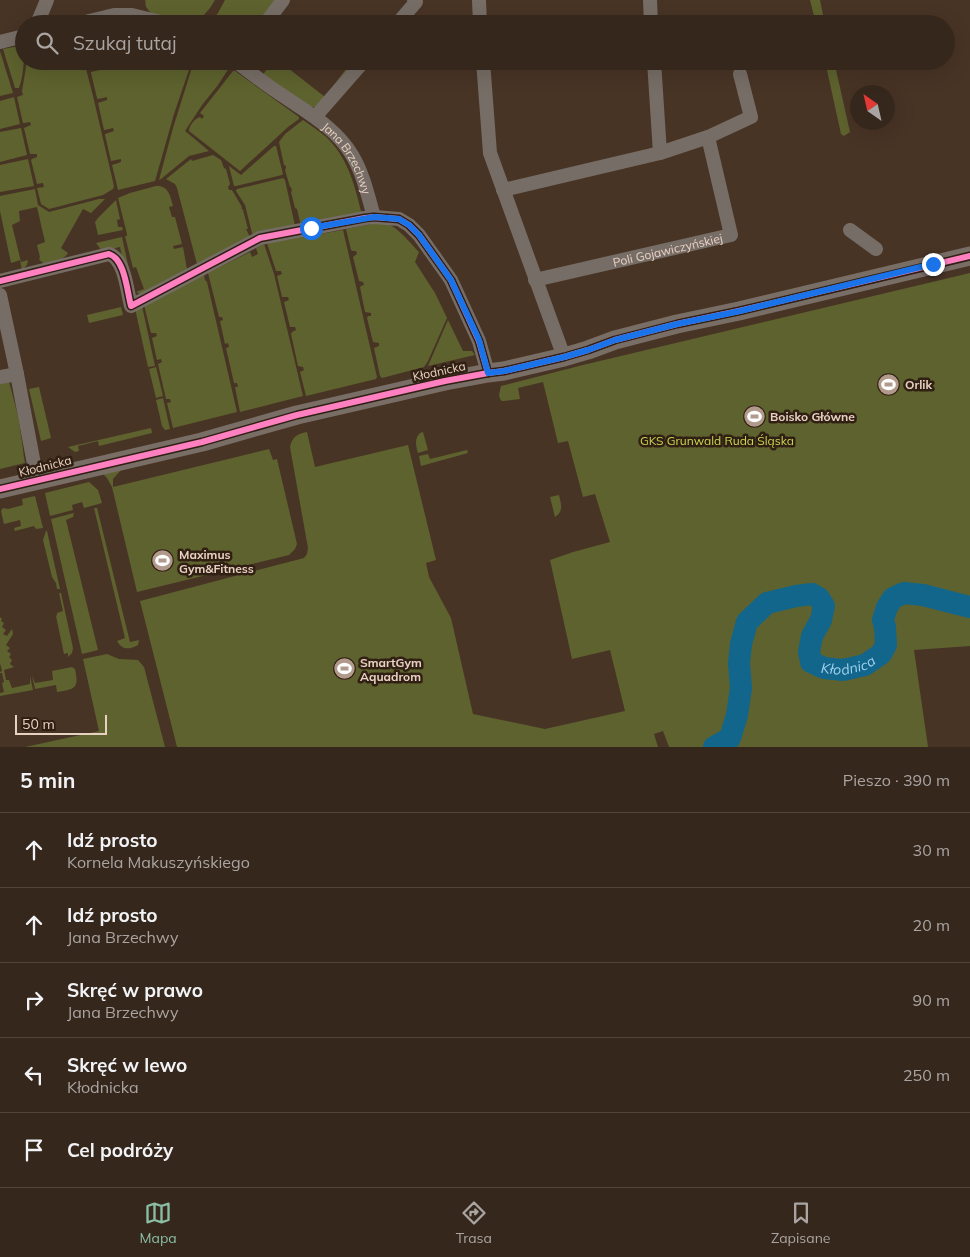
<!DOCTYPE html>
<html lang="pl">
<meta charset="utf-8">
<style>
:root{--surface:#36271c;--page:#3d2f25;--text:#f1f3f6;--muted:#aaa5a3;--line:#50443b;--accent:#8abfa5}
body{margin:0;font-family:Mulish,sans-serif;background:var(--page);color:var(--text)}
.compass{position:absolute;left:850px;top:85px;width:45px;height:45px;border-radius:50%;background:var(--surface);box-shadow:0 5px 20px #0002;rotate:326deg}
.scale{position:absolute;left:15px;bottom:12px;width:92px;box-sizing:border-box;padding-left:5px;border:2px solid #e9d1c2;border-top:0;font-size:14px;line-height:18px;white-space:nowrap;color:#e9d1c2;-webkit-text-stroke:4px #301f13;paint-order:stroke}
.stop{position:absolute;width:15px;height:15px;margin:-11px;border:4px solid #1a73e8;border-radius:50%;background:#fff}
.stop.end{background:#1a73e8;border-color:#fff;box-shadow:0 1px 5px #0008}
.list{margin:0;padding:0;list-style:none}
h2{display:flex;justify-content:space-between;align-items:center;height:65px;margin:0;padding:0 20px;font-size:21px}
h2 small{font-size:16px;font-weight:400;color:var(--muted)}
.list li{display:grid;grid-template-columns:32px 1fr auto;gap:15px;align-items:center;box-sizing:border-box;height:75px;padding:0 20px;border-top:1px solid var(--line)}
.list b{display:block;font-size:19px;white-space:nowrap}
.list p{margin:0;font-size:16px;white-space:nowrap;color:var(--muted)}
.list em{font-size:16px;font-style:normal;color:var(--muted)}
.icon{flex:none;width:28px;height:28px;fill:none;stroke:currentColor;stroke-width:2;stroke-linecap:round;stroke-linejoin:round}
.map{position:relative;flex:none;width:970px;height:747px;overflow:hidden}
.search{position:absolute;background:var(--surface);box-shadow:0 5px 20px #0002;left:15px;right:15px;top:15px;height:55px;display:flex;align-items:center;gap:12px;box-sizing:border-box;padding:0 18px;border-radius:28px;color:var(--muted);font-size:19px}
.sheet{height:440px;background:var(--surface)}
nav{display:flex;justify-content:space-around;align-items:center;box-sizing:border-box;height:70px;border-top:1px solid var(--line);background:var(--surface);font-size:14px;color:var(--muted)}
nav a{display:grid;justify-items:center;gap:2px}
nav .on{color:var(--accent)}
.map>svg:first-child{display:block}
</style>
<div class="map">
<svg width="970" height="747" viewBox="0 0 970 747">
<rect width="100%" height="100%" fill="#483425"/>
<g fill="#5e622e">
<path d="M 145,0 L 215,0 L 210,8 L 196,24 C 184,24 153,20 147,8 C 145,6 146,3 145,0 Z"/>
<path d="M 225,0 L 279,0 L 261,24 L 209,24 L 218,13 Z"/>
<path d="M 810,0 L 820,0 L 825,24 L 816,24 Z"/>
<path d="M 24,45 C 24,59 24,74 19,88 L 15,88 L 3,49 Z"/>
<path d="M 0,51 L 13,93 L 0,96 Z"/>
<path d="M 27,61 L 84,61 L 93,96 L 114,186 L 113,189 L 103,195 L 49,209 L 41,204 L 37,188 L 44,187 L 43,183 L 37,184 L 31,160 L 32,159 L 37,157 L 37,154 L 30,154 L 24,128 L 31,125 L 30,122 L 24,123 L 23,123 L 17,97 L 23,95 L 22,91 Z"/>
<path d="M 88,61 L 192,61 L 174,114 L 155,181 L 118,190 L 112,165 L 121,162 L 121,159 L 111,161 L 105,135 L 105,134 L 114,131 L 113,128 L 105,130 L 104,130 L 98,103 L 107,100 L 107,97 L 98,99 L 97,98 L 91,73 L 91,72 L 100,70 L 100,67 L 90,68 Z"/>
<path d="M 194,61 L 200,61 L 206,65 L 209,61 L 215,61 L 218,64 L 224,62 L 229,66 L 229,68 L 218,85 L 202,105 L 185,131 L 209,151 L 189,156 L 161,179 L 159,180 L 173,128 Z"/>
<path d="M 273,61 L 279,61 L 325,97 L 352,61 L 359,61 L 316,107 L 311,107 L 262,76 Z"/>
<path d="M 825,61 L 834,61 L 850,132 L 844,136 L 841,134 Z"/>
<path d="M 233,71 L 235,71 L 299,117 L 299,119 L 288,127 L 240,171 L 189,131 C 189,126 194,119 200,117 L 202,119 L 204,116 L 200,113 Z"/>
<path d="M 14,97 L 20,124 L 0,129 L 0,101 Z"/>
<path d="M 303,120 C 310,125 318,130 325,136 C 348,157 355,186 362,215 L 301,226 L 297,209 L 295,208 L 291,192 L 292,191 L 291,187 L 290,187 L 285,170 L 286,168 L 286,166 L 284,165 L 279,142 L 285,134 Z"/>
<path d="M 21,128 L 27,155 L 0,162 L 0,132 Z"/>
<path d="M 274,146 L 276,146 L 283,174 L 282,175 L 236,186 L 234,186 L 229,166 L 241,175 Z"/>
<path d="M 213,155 L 221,160 L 224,168 L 226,169 L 230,184 L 228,187 L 229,190 L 232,190 L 242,207 L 241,208 L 243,210 L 248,229 L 246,229 L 251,239 L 197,264 L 177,188 L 175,184 L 166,179 L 191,159 L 192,161 Z"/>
<path d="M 28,159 L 34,186 L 0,192 L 0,165 Z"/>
<path d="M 283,178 L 285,180 L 295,226 L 253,237 L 245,205 L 236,191 L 237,189 Z"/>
<path d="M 156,186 C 168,185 170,195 173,206 L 169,207 L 172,217 L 175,217 L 182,244 L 173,246 L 174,249 L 183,247 L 187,269 L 140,294 L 136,292 L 144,289 L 136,267 L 133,268 L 125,236 L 127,236 L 127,234 L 118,198 L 130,193 Z"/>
<path d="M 35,189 L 38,205 L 49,212 L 99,199 L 105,199 L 91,213 L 83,209 L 61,248 L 68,253 C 62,262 45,269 39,259 L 40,257 L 37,245 L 45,242 L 37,207 L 19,211 L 20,221 L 12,225 L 21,262 L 28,260 L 27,265 L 22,270 L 20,260 L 11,263 L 0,211 L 0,196 Z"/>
<path d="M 116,200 L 120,219 L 117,220 L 118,227 L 122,227 L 123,230 L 98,235 L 95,222 L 98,218 Z"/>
<path d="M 382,222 C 397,225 409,242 419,252 L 415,262 L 435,293 L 447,318 L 428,361 L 424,367 L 382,378 L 380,376 L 374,348 L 379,346 L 379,343 L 373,342 L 367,318 L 368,316 L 371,316 L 371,313 L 365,312 L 360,287 L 361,286 L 364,285 L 363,282 L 359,281 L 353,257 L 357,254 L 356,251 L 353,251 L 351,250 L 346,229 Z"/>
<path d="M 343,230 L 377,377 L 376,379 L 306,396 L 300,372 L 304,370 L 303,367 L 298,366 L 291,334 L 292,332 L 296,330 L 295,327 L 290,327 L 284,302 L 289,300 L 288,297 L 282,297 L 277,276 L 282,274 L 281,271 L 276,271 L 267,243 Z"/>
<path d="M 122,237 L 129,269 L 125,270 L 120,247 L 102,251 L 96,243 Z"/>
<path d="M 264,244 L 274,274 L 303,396 L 240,412 L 235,387 L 238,387 L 237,383 L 234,383 L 226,348 L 229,347 L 228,343 L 225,344 L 220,321 L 223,320 L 222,317 L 219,317 L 208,273 L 250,252 L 252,257 L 258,254 L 256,248 Z"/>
<path d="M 970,273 L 970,646 L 914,650 L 928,747 L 669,747 L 663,731 L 654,734 L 658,747 L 177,747 L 140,601 L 304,558 L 307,554 L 308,548 L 290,447 C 292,437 297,434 307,432 L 315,467 L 408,445 L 436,560 L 426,563 L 429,577 L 451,618 L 473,714 L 545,729 L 625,711 L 610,650 L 572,659 L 550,560 L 573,552 L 610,542 L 595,494 L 583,497 L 568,441 L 558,443 L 543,382 L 518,388 L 520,399 L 504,401 L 502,401 L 500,399 L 499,395 L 501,386 L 583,365 Z"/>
<path d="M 204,275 L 205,280 L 207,282 L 237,412 L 173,428 L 167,403 L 171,402 L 170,399 L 166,399 L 158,364 L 162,362 L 161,359 L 157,360 L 152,338 L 157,336 L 156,333 L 151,333 L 144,305 Z"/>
<path d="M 142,306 L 155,366 L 148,367 L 136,313 L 136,310 Z"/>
<path d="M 121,307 L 123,315 L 89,323 L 87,315 Z"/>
<path d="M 448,320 L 463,351 L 472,351 L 475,355 L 428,366 Z"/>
<path d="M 156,367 L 163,396 L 156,398 L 149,369 Z"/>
<path d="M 8,378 C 13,397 19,416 21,436 C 23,445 23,454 25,463 L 0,469 L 0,379 Z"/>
<path d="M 39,387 L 51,438 L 41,441 L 29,389 Z"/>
<path d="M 163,398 L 170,429 L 165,430 L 162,426 L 156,400 Z"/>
<path d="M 151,428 L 152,433 L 99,446 L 98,441 L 78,446 L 79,451 L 75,452 L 68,447 Z"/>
<path d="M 423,432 L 428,450 L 418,453 C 416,446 414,439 420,433 Z"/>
<path d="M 269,449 L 273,460 L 277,459 L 297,544 L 295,549 L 289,555 L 137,592 L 112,487 L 107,478 L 103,474 L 121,470 L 113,479 L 113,487 Z"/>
<path d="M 467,450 L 468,453 L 421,466 L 419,456 L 428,454 L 430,459 Z"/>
<path d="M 89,482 L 98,490 L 102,503 L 84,508 L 82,502 L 72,505 L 73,510 L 50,516 L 45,493 Z"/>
<path d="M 559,495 C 561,504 564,511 555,517 L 550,497 Z"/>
<path d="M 35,496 L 43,528 L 36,529 L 34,526 L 15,531 L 14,528 L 21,526 L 20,520 L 4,524 L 1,511 L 3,508 L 8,509 L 23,505 L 22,499 Z"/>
<path d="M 94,508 L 97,508 L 130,642 L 139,640 L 138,645 C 129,650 122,650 117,641 L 125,638 Z"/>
<path d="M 74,513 L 73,517 L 66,520 L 98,650 L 82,654 L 51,519 Z"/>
<path d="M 46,531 L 47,531 L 60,589 L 57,589 L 56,583 L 52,577 L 43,540 Z"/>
<path d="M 59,593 L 61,593 L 73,648 L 72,653 L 68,657 L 68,653 L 64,654 L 56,616 L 57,615 L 57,613 L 63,611 Z"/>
<path d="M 0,617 L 2,619 L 1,621 L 4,623 L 2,627 L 6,630 L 3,634 L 7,636 L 12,629 L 13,634 L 6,645 L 10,648 L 7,651 L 11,654 L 9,657 L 12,660 L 10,664 L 14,667 L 4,670 L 6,680 L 9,680 L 12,688 L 30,684 L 30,676 L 33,690 L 0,696 L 0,693 L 4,692 L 2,683 L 4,682 L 2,673 L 0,673 L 0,672 L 2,671 L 0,663 Z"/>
<path d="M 107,654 L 119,659 L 138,660 L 144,667 L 165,747 L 25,747 L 99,731 L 83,659 Z"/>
<path d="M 72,667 L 75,669 C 79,688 76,689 57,692 L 56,685 L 35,689 L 32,675 L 35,683 L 53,680 L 52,671 Z"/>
</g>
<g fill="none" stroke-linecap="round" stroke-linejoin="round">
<path stroke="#12668b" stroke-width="22" id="s1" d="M 714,747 L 730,738 L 737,715 L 741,688 L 739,663 L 741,644 L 747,622 L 767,603 L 796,596 L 812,594 L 819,598 L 824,606 L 821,620 L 812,636 L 809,652 L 811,662 L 824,668 L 843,670 L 865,665 L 881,654 L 886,645 L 885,627 L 883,620 L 887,607 L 893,598 L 904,593 L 923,595 L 970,607"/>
<g stroke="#766d66" stroke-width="14">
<path d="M 479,0 L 480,24"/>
<path d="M 650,0 L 651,24"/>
<path d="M 37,24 L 47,0"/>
<path d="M 77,24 L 114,15 L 132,15 L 169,24"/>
<path d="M 265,24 L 283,0"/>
<path d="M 397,24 L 416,2 L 414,0"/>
<path d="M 0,42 L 24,36"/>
<path id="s2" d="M 235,61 C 251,73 266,85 282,95 C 308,113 336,128 352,155 C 363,173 368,196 374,217"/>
<path d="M 483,61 L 490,153 L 564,357"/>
<path d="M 654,61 L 660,153"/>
<path d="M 315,117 L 364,61"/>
<path d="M 503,190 L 660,153 L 708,137 L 751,117 L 740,74"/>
<path d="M 850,230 L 876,249"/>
<path id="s3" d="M 535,280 L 731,235 L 708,137"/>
<path d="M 0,281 L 109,254 C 125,259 127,291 131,306 L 260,238 L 365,218 L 374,217 L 399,219 L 409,225 L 419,235 L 451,280 L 479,341 L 488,373"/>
<path d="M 0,295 L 17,374 L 37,480"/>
<path d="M 0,377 L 17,374"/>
</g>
<path stroke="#796e66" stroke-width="19" d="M 0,489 L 202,442 L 297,415 L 445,381 L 488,373 L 504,371 L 564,357 L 588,350 L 615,340 L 677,324 L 739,311 L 970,256"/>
<defs>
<g id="cycleway">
<path d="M 0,281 L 109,254 C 125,259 127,291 131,306 L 260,238 L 365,218 L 374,217 L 399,219 L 409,225 L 419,235 L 451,280 L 479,341 L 488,373"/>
<path d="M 0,489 L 202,442 L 297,415 L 445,381 L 488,373 L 504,371 L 564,357 L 588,350 L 615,340 L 677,324 L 739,311 L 970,256"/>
</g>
</defs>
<use href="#cycleway" stroke="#301f13" stroke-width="9"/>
<use href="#cycleway" stroke="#ff80c0" stroke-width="6"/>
</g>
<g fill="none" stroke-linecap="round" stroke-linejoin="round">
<path stroke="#1a73e8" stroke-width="6" d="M 311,228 L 374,217 L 399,219 L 409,225 L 419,235 L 451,280 L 479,340 L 488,373 L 504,371 L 564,357 L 588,350 L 615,340 L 677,324 L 740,311 L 933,264"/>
</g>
<defs>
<symbol id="stadium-disc" viewBox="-11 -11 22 22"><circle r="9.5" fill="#b19a8b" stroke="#301f13"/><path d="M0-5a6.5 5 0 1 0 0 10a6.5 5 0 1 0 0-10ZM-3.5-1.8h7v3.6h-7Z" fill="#fff"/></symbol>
</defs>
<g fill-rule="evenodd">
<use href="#stadium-disc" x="876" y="372" width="25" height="25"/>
<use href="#stadium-disc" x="742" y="404" width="25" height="25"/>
<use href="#stadium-disc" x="150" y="548" width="25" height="25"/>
<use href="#stadium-disc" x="332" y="656" width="25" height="25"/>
</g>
<g text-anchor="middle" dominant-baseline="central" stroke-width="5" stroke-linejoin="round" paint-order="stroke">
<g font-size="12" fill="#e9d1c2" stroke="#301f13">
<text stroke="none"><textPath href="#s2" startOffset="151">Jana Brzechwy</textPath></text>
<text stroke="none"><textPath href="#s3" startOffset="136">Poli Gojawiczyńskiej</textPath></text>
<text transform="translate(439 371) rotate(-12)">Kłodnicka</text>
<text transform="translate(45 466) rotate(-14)">Kłodnicka</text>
</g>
<g font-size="12" font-weight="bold" fill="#e9d1c2" stroke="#301f13" text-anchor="start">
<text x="905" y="384">Orlik</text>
<text x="770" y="416">Boisko Główne</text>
<text x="179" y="554">Maximus<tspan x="179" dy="14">Gym&amp;Fitness</tspan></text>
<text x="360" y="662">SmartGym<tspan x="360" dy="14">Aquadrom</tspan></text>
</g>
<g font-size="12" fill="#c9d750" stroke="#301f13">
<text x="717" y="440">GKS Grunwald Ruda Śląska</text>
</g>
<g font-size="14" font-style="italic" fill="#a2d1ee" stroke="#301f13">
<text stroke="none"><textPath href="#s1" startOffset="326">Kłodnica</textPath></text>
</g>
</g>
</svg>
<svg class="compass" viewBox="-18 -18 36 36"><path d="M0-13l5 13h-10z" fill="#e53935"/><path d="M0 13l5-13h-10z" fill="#aaa5a3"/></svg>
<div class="scale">50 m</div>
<div class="stop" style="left:311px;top:228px"></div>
<div class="stop end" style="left:933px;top:264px"></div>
<div class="search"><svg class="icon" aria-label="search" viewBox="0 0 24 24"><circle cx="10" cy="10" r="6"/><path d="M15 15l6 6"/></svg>Szukaj tutaj</div>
</div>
<section class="sheet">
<h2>5 min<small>Pieszo · 390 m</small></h2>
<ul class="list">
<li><svg class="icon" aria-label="ahead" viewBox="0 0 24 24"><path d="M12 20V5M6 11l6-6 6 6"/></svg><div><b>Idź prosto</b><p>Kornela Makuszyńskiego</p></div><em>30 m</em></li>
<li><svg class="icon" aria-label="ahead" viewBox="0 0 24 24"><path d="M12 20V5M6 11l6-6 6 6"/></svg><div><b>Idź prosto</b><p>Jana Brzechwy</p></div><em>20 m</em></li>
<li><svg class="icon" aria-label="right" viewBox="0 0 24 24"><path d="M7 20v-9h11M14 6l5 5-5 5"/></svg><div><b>Skręć w prawo</b><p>Jana Brzechwy</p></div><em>90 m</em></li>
<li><svg class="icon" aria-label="left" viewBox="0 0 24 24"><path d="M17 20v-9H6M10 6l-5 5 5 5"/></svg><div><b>Skręć w lewo</b><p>Kłodnicka</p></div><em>250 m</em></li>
<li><svg class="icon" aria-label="arrive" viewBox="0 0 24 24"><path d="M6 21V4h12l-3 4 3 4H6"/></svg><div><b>Cel podróży</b></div></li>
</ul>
</section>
<nav>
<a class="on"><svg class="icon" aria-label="map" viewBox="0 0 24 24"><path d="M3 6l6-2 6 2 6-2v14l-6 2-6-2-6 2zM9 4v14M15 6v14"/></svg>Mapa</a>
<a><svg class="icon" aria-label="directions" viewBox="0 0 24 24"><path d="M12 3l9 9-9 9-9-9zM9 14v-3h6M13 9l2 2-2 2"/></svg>Trasa</a>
<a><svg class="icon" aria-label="saved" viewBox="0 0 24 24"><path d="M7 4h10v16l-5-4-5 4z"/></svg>Zapisane</a>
</nav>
